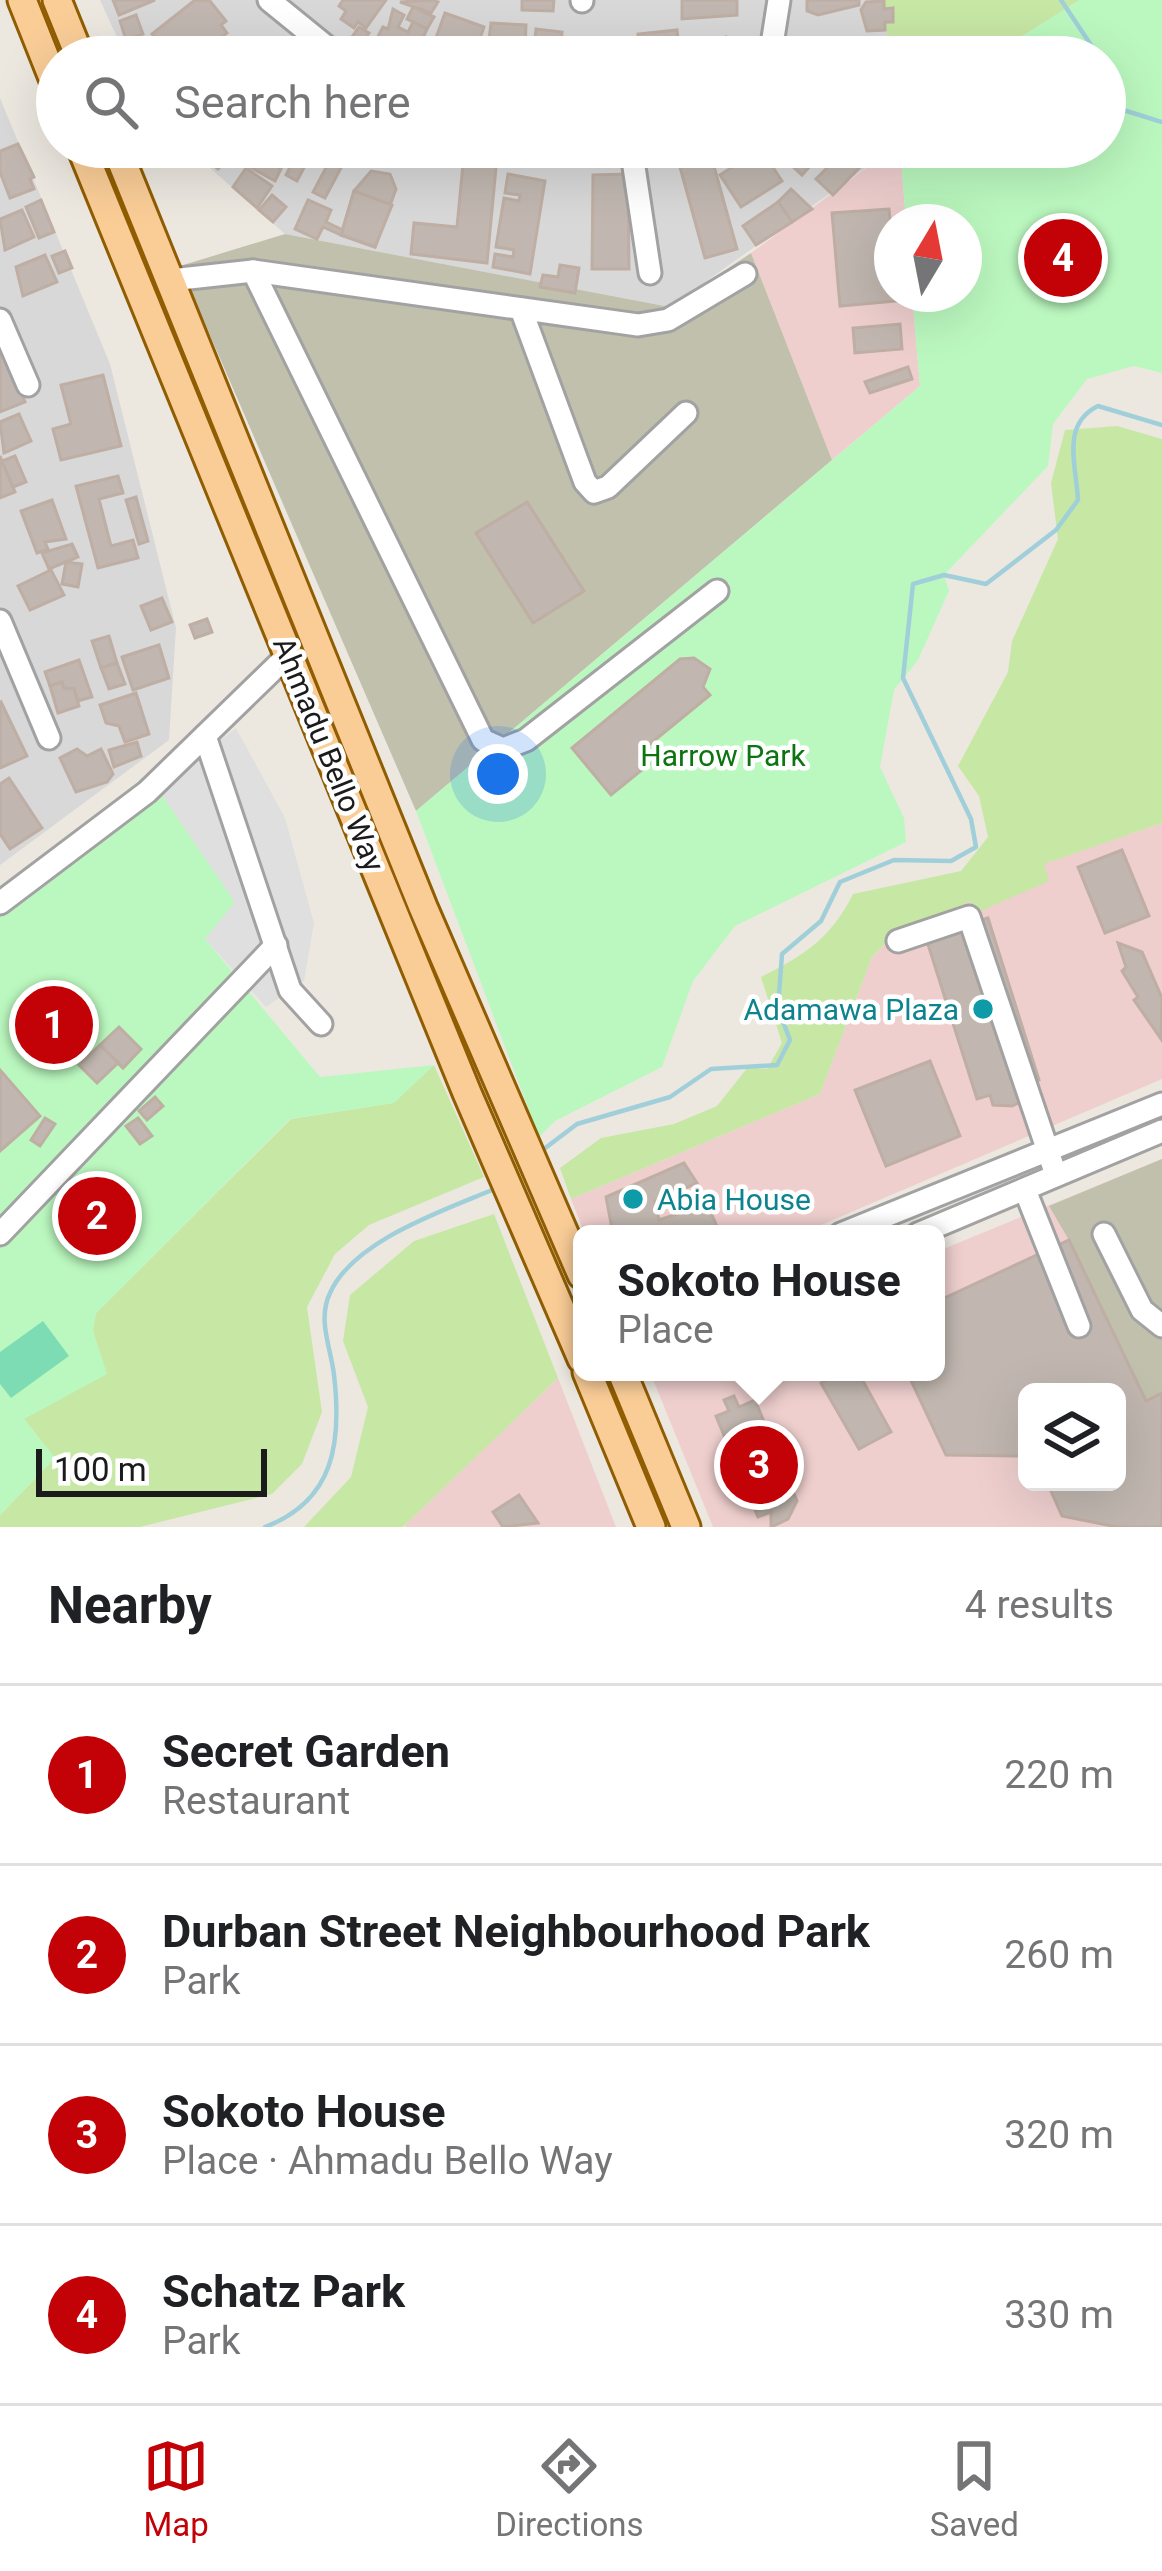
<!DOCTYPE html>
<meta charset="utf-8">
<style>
:root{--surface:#fff;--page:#f6f6f6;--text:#202124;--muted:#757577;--line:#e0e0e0;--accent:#c30207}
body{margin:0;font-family:Roboto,sans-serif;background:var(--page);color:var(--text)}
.controls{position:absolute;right:36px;bottom:36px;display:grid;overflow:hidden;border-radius:18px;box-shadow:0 12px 48px #0002}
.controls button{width:108px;height:108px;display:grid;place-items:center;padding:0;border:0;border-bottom:3px solid var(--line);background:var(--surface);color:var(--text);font:60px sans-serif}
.compass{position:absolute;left:874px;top:204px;width:108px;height:108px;border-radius:50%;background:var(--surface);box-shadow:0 12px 48px #0002;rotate:10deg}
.scale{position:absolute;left:36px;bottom:30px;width:231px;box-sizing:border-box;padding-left:12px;border:6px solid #1b1b1b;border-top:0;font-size:33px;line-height:42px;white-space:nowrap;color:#1b1b1b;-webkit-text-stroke:9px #fff;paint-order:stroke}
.you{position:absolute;left:498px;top:774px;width:42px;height:42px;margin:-30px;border:9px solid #fff;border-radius:50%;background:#1a73e8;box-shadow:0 0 0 18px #1a73e833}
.badge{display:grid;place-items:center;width:78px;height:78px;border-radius:50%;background:var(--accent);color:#fff;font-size:39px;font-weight:700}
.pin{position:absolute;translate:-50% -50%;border:6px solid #fff;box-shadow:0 3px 12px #0006}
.popup{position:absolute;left:573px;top:1225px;width:372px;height:156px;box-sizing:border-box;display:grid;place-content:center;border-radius:18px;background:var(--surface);filter:drop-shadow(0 3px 9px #0005);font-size:39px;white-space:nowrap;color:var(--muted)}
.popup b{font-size:45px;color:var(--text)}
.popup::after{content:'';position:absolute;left:50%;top:100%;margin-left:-24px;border:24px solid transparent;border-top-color:var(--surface)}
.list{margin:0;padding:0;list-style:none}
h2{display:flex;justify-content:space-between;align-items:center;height:156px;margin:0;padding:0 48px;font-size:51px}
h2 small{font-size:39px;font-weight:400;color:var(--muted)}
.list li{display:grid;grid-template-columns:78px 1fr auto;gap:36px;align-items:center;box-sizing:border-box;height:180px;padding:0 48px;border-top:3px solid var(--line)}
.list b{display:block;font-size:45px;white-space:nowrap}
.list p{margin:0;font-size:39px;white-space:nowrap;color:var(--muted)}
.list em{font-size:39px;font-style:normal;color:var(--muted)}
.icon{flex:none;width:66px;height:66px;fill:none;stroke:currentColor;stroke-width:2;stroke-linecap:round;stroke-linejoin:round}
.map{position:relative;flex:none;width:1162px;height:1527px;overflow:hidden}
.search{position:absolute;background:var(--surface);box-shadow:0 12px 48px #0002;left:36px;right:36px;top:36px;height:132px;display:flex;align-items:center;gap:30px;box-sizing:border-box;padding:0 42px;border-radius:66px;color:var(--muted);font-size:45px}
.sheet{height:876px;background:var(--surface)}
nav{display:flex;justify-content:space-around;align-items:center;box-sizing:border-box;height:168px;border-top:3px solid var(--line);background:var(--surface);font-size:33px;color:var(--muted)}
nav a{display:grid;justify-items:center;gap:6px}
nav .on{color:var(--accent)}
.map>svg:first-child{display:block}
</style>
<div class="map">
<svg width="1162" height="1527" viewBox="0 0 1162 1527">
<rect width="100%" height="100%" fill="#ece8e0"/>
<g fill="#d9d8d8">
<path d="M 100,0 L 884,0 L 889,57 L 126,57 Z"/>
<path d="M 0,98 L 110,364 L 176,628 L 169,740 L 0,865 Z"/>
<path d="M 186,147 L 895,147 L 670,307 L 285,234 Z"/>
</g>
<g fill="#eecfce" fill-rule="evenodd">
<path d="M 895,147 L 900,147 L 906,222 L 892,222 L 892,294 L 912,294 L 920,386 L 832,460 L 751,253 Z"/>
<path d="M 1162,823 L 1162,1079 L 800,1234 L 585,1234 L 571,1199 L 820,1094 L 872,957 L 894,935 L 972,900 L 976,912 L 1048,880 L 1043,864 Z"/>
<path d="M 1162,1159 L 1162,1527 L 713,1527 L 650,1372 L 936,1372 L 936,1252 ZM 1027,1392 L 1117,1392 L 1117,1482 L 1027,1482 Z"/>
<path d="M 558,1378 L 616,1527 L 406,1527 L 405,1525 Z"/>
</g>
<g fill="#c1c0ac">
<path d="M 285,234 L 670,307 L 751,253 L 832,460 L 416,811 L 180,266 Z"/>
<path d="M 1162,1159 L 1162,1497 L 1069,1240 L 1049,1206 Z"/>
</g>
<g fill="#c7e7a5">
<path d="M 884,0 L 1080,0 L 989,57 L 889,57 Z"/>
<path d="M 1117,426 L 1162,439 L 1162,823 L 1044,864 L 1049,881 L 976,913 L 971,901 L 894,935 L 872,957 L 820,1094 L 571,1199 L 560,1168 L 601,1138 L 674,1124 L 717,1106 L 748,1067 L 767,1069 L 782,1043 L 761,977 C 805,955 831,938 853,894 L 961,871 L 988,837 L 979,796 L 958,766 L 1008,672 L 1012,641 L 1058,539 L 1051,483 L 1065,430 Z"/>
<path d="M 434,1065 L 484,1177 L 369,1225 L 335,1254 L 307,1307 L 322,1412 L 302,1464 L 272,1494 L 140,1527 L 0,1527 L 0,1515 L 55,1458 L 24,1419 L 92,1331 L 96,1313 L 291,1119 L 393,1103 Z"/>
<path d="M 494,1214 L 558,1378 L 403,1527 L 304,1527 L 351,1477 L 368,1407 L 343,1341 L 350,1295 L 414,1241 Z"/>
</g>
<g fill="#bbf8bf">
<path d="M 1080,0 L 1162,0 L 1162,373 L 1134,366 L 1087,379 L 1053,424 L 1048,466 L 944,575 L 949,591 L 918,660 L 894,690 L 880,767 L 904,818 L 906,842 L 735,926 L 693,981 L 662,1067 L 555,1121 L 539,1137 L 416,811 L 920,386 L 912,294 L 964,294 L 964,222 L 906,222 L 900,147 L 1105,147 L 1105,57 L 989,57 Z"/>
<path d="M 158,789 L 235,902 L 205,939 L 320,1077 L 434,1065 L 394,1103 L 290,1119 L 96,1313 L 93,1331 L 107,1374 L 24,1419 L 55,1458 L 0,1515 L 0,913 Z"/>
</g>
<path fill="#7edcb5" d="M 43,1321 L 69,1356 L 11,1398 L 0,1384 L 0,1352 Z"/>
<path fill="#dfdfdf" d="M 236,728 L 285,818 L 314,923 L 304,981 L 266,1007 L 205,939 L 235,902 L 158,789 Z"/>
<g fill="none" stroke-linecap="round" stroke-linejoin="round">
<g stroke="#a0cfda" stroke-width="4.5">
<path d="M 1061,0 L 1099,57"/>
<path d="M 1105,72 L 1117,108 L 1162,122"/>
<path d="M 544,1149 L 577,1124 L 670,1097 L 711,1069 L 777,1065 L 790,1040 L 778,1008 L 782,954 L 821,921 L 840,882 L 894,860 L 951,861 L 976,847 L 971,819 L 903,678 L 913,584 L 944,575 L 986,584 L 1056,530 L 1078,500 C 1076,464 1061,424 1098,406 L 1162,425"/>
<path d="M 265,1527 C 334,1501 342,1443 334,1375 C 331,1348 317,1320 330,1293 C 353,1241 442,1211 492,1190"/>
</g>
</g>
<g fill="#c1b7b0" stroke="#beaea3" stroke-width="3">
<path d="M 113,0 L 155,0 L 119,15 Z"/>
<path d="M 195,0 L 210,1 L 226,21 L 221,25 L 227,33 L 197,57 L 187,57 L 170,42 L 163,47 L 152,34 Z"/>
<path d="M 343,0 L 386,0 L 366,28 L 358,22 L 354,28 L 341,19 L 346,11 L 339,6 Z"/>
<path d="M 433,0 L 438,2 L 431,13 L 400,2 Z"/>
<path d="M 522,0 L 554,0 L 553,11 L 522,10 Z"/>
<path d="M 682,0 L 737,0 L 737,15 L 682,19 Z"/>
<path d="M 807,0 L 859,0 L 859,5 L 818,15 L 807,11 Z"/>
<path d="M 884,1 L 884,9 L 893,8 L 893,22 L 885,22 L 885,30 L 867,31 L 861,10 L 866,2 Z"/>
<path d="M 413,7 L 434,17 L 427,29 L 407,19 Z"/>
<path d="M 393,9 L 404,15 L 398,27 L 408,32 L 413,22 L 427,29 L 421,42 L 417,40 L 413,57 L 400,57 L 374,44 L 383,27 L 388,29 Z"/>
<path d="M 445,13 L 484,27 L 474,55 L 429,57 Z"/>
<path d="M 136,15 L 143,34 L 126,40 L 120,21 Z"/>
<path d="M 491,23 L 526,25 L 525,49 L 488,48 Z"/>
<path d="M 359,27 L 369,33 L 358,50 L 347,44 Z"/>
<path d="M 536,29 L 562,32 L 560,57 L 533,57 Z"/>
<path d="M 677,30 L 680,57 L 640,57 L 638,34 Z"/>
<path d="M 154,37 L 163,57 L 131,57 L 131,55 Z"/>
<path d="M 726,37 L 747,43 L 736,57 L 721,57 L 718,46 Z"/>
<path d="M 580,41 L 610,48 L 609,57 L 579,57 Z"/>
<path d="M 882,43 L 884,57 L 830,57 L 830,47 Z"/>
<path d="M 18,144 L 34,177 L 30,179 L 34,189 L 10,198 L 0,172 L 0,151 Z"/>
<path d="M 219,147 L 238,148 L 218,169 L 207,160 Z"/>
<path d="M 258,147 L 291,147 L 282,162 Z"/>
<path d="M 337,147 L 352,147 L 325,198 L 313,192 Z"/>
<path d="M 772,147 L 827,147 L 802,175 Z"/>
<path d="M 761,149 L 782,181 L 741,207 L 720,175 Z"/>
<path d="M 299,150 L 310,156 L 297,181 L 286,175 Z"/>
<path d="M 845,150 L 862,165 L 833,195 L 816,179 Z"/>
<path d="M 464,154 L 497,157 L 487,263 L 411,254 L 414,223 L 457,227 Z"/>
<path d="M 257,155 L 281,169 L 275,181 L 250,167 Z"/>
<path d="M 712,159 L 737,249 L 705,258 L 680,167 Z"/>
<path d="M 246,168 L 272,186 L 257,208 L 233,187 Z"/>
<path d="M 371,171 L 390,174 L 396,189 L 375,247 L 341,235 L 354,191 Z"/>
<path d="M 508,174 L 545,181 L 530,274 L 493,267 L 495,254 L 513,257 L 514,250 L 496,247 L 504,198 L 519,201 L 520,195 L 505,193 Z"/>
<path d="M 628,174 L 629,269 L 592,269 L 593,175 Z"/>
<path d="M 791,189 L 812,209 L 792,222 L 778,202 Z"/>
<path d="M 354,191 L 392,205 L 375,247 L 341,235 Z"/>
<path d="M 272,195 L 286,207 L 273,222 L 259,210 Z"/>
<path d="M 41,200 L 54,232 L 39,238 L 26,207 Z"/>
<path d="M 308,200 L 331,210 L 326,222 L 343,230 L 341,235 L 323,227 L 317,239 L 295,229 Z"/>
<path d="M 778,202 L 792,222 L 756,245 L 743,226 Z"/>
<path d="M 889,209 L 897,301 L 840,306 L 832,213 Z"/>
<path d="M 22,210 L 34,237 L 5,250 L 0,219 Z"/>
<path d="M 65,251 L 72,268 L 59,273 L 52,256 Z"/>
<path d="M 45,255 L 57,282 L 23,296 L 16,267 Z"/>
<path d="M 560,265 L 579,268 L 575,293 L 540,287 L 543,275 L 558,277 Z"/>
<path d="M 900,324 L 902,349 L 855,353 L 853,328 Z"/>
<path d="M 0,339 L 25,402 L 0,412 Z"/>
<path d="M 908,367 L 912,379 L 870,393 L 865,382 Z"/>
<path d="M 103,375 L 121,446 L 61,460 L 53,429 L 71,424 L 61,385 Z"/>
<path d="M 19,414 L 31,441 L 4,453 L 0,422 Z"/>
<path d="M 0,456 L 15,492 L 0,498 Z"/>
<path d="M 15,456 L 26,482 L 13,487 L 2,461 Z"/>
<path d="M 118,476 L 123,493 L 99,499 L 111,546 L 133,540 L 138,558 L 98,568 L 76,486 Z"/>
<path d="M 136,497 L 148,541 L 139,544 L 126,500 Z"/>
<path d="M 52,500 L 66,539 L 45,542 L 48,549 L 37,553 L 21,511 Z"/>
<path d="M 527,502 L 584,591 L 533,623 L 476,533 Z"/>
<path d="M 72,544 L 78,557 L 49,569 L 42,553 Z"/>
<path d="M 66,562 L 82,564 L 78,587 L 62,584 Z"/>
<path d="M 51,570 L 64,595 L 30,610 L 18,586 Z"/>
<path d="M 162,598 L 172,622 L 151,630 L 141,606 Z"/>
<path d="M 207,619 L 212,632 L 195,638 L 190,625 Z"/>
<path d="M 109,636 L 117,663 L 101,668 L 92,641 Z"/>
<path d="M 159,645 L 169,678 L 133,690 L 122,657 Z"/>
<path d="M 694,658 L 710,669 L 703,687 L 710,695 L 639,753 L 649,764 L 611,795 L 572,748 L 680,659 Z"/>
<path d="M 79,660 L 92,697 L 78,701 L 74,689 L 64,688 L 62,682 L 50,686 L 45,672 Z"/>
<path d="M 117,663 L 125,684 L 109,689 L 101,668 Z"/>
<path d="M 62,682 L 64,688 L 74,689 L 79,706 L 58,713 L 50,686 Z"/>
<path d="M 136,693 L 149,734 L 125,742 L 119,726 L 106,723 L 100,705 Z"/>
<path d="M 1,702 L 27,756 L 0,768 L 0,703 Z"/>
<path d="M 137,742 L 141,756 L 114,767 L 109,750 Z"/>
<path d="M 77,749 L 87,756 L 101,749 L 113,774 L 107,782 L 76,792 L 60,758 Z"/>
<path d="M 9,778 L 42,828 L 10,849 L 0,834 L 0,784 Z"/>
<path d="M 1122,850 L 1149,916 L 1105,933 L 1078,867 Z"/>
<path d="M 988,918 L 1039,1080 L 1029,1083 L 1029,1098 L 1012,1106 L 993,1105 L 990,1095 L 977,1099 L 926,938 Z"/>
<path d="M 1118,943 L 1142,952 L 1162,998 L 1161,1039 L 1134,1000 L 1138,997 L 1122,971 L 1126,967 Z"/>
<path d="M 54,990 L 62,1000 L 30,1023 L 23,1012 Z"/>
<path d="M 59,1002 L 77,1028 L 49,1048 L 30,1023 Z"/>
<path d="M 119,1027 L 141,1049 L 123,1068 L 100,1045 Z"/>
<path d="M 100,1045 L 118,1063 L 97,1083 L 79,1065 Z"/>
<path d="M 930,1061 L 960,1136 L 886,1166 L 855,1090 Z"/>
<path d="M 0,1070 L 40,1116 L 0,1151 Z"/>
<path d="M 155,1097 L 163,1106 L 147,1120 L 139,1111 Z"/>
<path d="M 45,1118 L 55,1124 L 40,1146 L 31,1140 Z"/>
<path d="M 138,1118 L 152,1136 L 140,1144 L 126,1126 Z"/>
<path d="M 684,1163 L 697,1183 L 655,1201 L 659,1220 L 707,1204 L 720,1233 L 613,1234 L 606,1197 Z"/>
<path d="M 1069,1240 L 1146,1401 L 1162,1393 L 1162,1527 L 1117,1527 L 1062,1516 L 1047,1482 L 1117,1482 L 1117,1392 L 1027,1392 L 1027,1456 L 946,1455 L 907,1372 L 936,1372 L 936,1302 Z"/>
<path d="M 841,1372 L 858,1372 L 891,1432 L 859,1449 L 821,1383 Z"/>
<path d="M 734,1396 L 739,1407 L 755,1400 L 797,1501 L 788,1519 L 771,1527 L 771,1512 L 758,1517 L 716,1416 L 729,1411 L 724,1400 Z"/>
<path d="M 519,1495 L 538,1523 L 503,1527 L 493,1512 Z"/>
</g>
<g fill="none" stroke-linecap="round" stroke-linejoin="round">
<defs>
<g id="minor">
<path d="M 269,0 L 339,57"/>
<path d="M 582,1 L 582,0"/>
<path d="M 770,57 L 779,0"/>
<path d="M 631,147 L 650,273"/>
<path d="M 253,271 L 483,740 L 503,749 L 526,740 L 717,591"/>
<path d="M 171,280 L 253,271 L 638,325 L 668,320 L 745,274"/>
<path d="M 521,309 L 585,482 L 594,492 L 608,487 L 686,413"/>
<path d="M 0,320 L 28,385"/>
<path d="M 0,621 L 49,738"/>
<path d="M 205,736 L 290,990 L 321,1024"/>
<path d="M 0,903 L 147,792 L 288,655"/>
<path d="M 898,941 L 969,917 L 1056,1175"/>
<path d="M 1025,1190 L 1079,1326"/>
<path d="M 0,1234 L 276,945"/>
<path d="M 841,1234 L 1162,1104"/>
<path d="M 918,1234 L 1162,1131"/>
<path d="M 1104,1234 L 1142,1310 L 1162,1326"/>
</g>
<g id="major">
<path d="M 22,0 L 57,88"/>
<path d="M 57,0 L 80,57"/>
<path d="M 81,147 L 467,1093 L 582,1359"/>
<path d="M 116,147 L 423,907 L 582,1275"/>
<path d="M 587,1372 L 651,1527"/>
<path d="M 622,1372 L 686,1527"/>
</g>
</defs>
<use href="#minor" stroke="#a2a2a2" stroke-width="27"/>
<use href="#major" stroke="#905d02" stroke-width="33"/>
<use href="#minor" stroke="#fff" stroke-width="21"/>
<use href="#major" stroke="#facd97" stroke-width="27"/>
</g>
<g fill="#0f9aa8" stroke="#fff" stroke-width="4.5">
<circle cx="983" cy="1009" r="12"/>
<circle cx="633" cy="1199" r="12"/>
</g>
<g text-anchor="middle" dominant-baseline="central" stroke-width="9" stroke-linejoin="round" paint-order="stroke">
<g font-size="30" fill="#1b1b1b" stroke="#fff">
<text transform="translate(329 754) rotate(68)">Ahmadu Bello Way</text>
</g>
<g font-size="30" fill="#0c7512" stroke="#fff">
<text x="723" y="755">Harrow Park</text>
</g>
<g font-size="30" fill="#0d838f" stroke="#fff" text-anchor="end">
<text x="959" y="1009">Adamawa Plaza</text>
<text x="657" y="1199" text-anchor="start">Abia House</text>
</g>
</g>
</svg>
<div class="controls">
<button><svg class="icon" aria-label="layers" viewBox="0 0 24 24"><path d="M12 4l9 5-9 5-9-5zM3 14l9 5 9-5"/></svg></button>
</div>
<svg class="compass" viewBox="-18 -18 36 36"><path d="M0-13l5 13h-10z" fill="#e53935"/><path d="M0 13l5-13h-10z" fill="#757577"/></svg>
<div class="scale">100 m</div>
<div class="you"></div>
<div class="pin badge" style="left:54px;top:1025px">1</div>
<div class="pin badge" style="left:97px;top:1216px">2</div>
<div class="pin badge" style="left:759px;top:1465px">3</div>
<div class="popup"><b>Sokoto House</b>Place</div>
<div class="pin badge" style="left:1063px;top:258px">4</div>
<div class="search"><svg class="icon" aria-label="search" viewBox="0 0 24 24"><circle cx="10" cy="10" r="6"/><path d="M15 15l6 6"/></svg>Search here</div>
</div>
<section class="sheet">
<h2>Nearby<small>4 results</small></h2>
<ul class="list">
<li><span class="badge">1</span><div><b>Secret Garden</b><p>Restaurant</p></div><em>220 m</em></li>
<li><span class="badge">2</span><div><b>Durban Street Neighbourhood Park</b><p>Park</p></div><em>260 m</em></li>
<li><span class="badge">3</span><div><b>Sokoto House</b><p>Place · Ahmadu Bello Way</p></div><em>320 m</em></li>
<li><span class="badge">4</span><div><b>Schatz Park</b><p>Park</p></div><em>330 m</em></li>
</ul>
</section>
<nav>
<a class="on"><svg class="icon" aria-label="map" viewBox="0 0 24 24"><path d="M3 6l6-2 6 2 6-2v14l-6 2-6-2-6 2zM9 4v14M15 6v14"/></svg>Map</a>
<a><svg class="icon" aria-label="directions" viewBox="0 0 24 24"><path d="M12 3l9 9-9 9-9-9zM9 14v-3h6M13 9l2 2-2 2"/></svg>Directions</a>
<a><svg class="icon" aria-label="saved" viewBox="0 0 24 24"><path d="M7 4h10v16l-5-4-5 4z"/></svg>Saved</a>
</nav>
